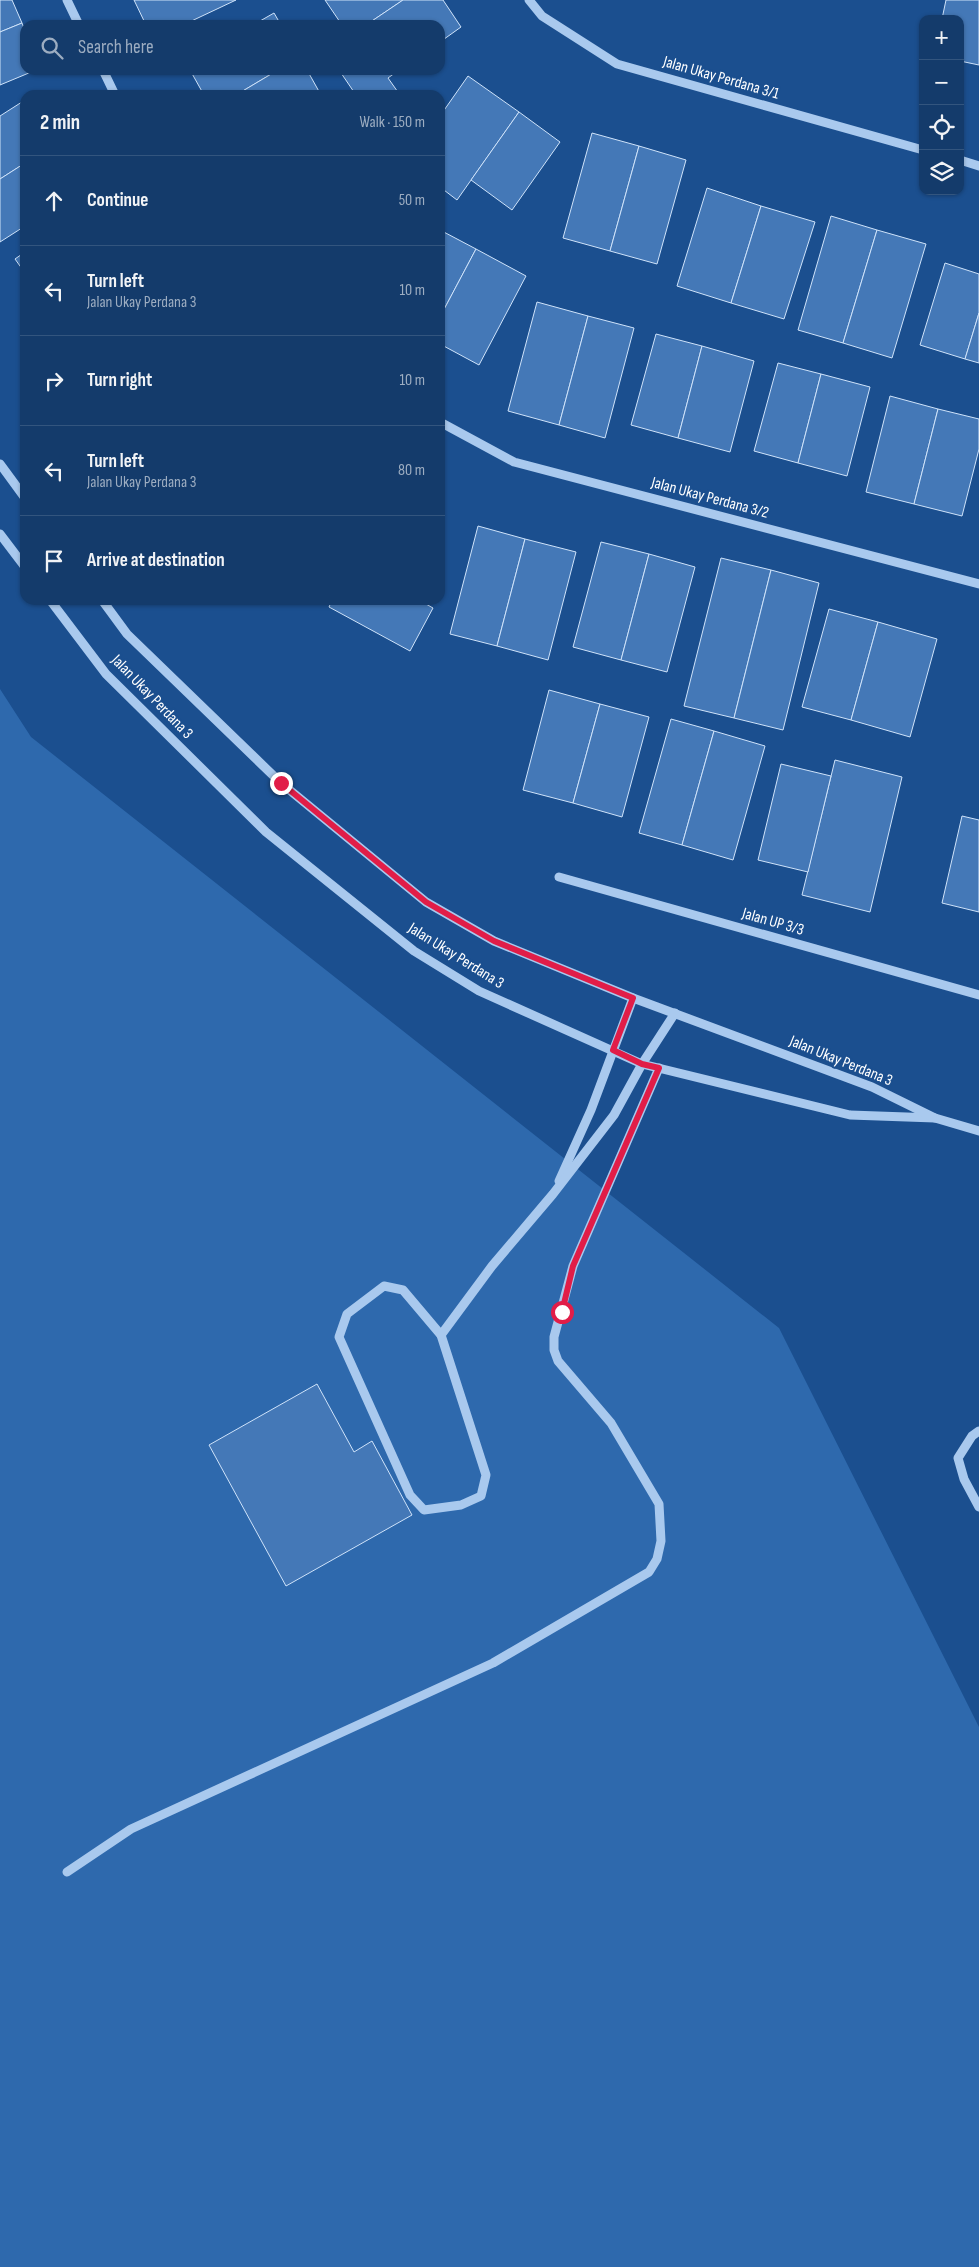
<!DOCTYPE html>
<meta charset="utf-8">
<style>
:root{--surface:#143b6b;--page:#1d4271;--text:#f1f3f6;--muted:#9dadc1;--line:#33557e}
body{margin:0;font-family:"Sofia Sans Condensed",sans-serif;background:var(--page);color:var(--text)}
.controls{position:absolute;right:15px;top:15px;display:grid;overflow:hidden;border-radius:10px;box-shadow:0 1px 4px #0004}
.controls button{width:45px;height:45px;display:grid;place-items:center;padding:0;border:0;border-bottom:1px solid var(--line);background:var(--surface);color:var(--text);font:25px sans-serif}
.stop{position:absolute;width:15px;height:15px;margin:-11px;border:4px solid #e11d48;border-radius:50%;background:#fff}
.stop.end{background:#e11d48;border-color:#fff;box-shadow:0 1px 5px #0008}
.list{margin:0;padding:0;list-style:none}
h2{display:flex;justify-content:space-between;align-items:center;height:65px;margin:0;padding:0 20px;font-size:21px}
h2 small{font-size:16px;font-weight:400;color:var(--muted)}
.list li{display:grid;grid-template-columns:32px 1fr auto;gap:15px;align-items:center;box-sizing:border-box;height:90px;padding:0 20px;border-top:1px solid var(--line)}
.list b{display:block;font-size:19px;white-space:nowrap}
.list p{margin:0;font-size:16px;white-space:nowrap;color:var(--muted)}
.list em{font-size:16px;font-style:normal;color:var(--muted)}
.icon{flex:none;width:28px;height:28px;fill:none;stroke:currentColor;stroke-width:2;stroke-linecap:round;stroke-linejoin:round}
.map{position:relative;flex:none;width:979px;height:2267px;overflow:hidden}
.search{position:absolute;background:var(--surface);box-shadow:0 1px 4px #0004;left:20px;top:20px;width:425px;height:55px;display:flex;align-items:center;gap:12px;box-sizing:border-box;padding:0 18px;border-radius:15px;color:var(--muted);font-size:19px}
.panel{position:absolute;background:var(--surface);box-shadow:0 1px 4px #0004;left:20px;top:90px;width:425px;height:515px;border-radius:15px}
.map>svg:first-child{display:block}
</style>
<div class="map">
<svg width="979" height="2267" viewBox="0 0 979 2267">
<rect width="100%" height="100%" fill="#1b4f8f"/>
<path fill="#2e69ad" d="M 0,689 L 31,737 L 779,1328 L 979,1727 L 979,2267 L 0,2267 Z"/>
<g fill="#4478b7" stroke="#cfe3fa">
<path d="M 0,0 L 12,0 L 22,23 L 0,32 Z"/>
<path d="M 134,0 L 236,0 L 183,25 L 146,25 Z"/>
<path d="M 325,0 L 403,0 L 366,25 L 342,25 Z"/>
<path d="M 403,0 L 443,0 L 461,27 L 440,42 L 440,25 L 366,25 Z"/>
<path d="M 946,0 L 979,0 L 979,65 L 960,61 L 960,19 L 942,19 Z"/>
<path d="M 274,13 L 281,25 L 253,25 Z"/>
<path d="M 22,23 L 25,31 L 25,70 L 36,70 L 0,85 L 0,32 Z"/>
<path d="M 190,70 L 278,70 L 236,95 L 204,95 Z"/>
<path d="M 278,70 L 307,70 L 321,95 L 236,95 Z"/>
<path d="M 339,70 L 399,70 L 388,78 L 400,95 L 356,95 Z"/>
<path d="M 468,76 L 519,112 L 457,200 L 440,187 L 440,116 Z"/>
<path d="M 25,100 L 25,163 L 0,179 L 0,116 Z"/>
<path d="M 519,112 L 560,142 L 512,210 L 471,180 Z"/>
<path d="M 592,133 L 639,146 L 610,251 L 563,238 Z"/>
<path d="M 639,146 L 686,160 L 657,264 L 610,251 Z"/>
<path d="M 25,163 L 25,226 L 0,242 L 0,179 Z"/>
<path d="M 707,188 L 761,206 L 731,303 L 677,286 Z"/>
<path d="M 761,206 L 815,222 L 784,319 L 731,303 Z"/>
<path d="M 831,216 L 877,230 L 843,343 L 798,330 Z"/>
<path d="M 440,230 L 476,249 L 440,317 Z"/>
<path d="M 877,230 L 926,244 L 892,358 L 843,343 Z"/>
<path d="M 476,249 L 526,276 L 479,365 L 440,344 L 440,317 Z"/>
<path d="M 25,252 L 25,273 L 15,259 Z"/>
<path d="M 945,263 L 979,274 L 979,313 L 965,359 L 920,345 Z"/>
<path d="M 537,302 L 588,316 L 559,425 L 508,411 Z"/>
<path d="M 979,313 L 979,363 L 965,359 Z"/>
<path d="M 588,316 L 634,328 L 605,438 L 559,425 Z"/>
<path d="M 656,334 L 702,346 L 678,438 L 631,425 Z"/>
<path d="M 702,346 L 754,361 L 730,452 L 678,438 Z"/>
<path d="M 778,363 L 821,374 L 798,463 L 754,451 Z"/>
<path d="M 821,374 L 870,387 L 847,476 L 798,463 Z"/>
<path d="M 890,396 L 938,409 L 914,504 L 866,492 Z"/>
<path d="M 938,409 L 979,419 L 979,449 L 962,516 L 914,504 Z"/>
<path d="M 478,526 L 525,539 L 497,646 L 450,634 Z"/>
<path d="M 525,539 L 576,552 L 548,660 L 497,646 Z"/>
<path d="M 601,542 L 649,554 L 621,660 L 573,647 Z"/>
<path d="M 649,554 L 695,567 L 667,672 L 621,660 Z"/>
<path d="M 721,558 L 771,570 L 734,718 L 684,706 Z"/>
<path d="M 771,570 L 819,583 L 783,730 L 734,718 Z"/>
<path d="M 332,600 L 419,600 L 433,608 L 410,651 L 329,607 Z"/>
<path d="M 829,609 L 878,622 L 851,720 L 802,707 Z"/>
<path d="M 878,622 L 937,639 L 910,737 L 851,720 Z"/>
<path d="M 549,690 L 600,704 L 573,803 L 523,790 Z"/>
<path d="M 600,704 L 649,717 L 622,817 L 573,803 Z"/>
<path d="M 671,719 L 714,731 L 682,845 L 639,833 Z"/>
<path d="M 714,731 L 765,746 L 733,860 L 682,845 Z"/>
<path d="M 835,760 L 902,777 L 870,912 L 802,895 Z"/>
<path d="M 781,764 L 831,776 L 808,872 L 758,860 Z"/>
<path d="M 962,816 L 979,820 L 979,912 L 942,903 Z"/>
<path d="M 317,1384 L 354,1452 L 372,1441 L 412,1515 L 286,1586 L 209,1445 Z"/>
</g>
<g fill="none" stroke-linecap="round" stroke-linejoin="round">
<g stroke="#a9c9ee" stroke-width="9">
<path d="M 67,0 L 79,25"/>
<path d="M 529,0 L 542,16 L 617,64 L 923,150"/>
<path d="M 103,70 L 115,95"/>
<path d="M 960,160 L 979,166"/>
<path d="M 440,422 L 514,462 L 979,584"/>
<path d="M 0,464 L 25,498"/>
<path d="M 0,534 L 25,567"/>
<path d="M 50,600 L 106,674 L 266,832 L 414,951 L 479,991 L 642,1064 L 850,1115 L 935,1118"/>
<path d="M 102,600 L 127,634 L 281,783 L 426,902 L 494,941 L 633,998 L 872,1087 L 935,1118 L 979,1131"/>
<path d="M 559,877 L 979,995"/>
<path d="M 559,1181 L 591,1110 L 633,998"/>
<path d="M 384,1286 L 403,1290 L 441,1335 L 486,1475 L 481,1496 L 461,1505 L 424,1510 L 410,1495 L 339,1337 L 347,1314 Z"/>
<path d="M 441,1335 L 492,1266 L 553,1194 L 614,1115 L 642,1064 L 675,1013"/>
<path d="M 979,1431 L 972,1436 L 958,1458 L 964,1479 L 979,1507"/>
<path d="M 67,1872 L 131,1829 L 493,1663 L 649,1572 L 657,1559 L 661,1541 L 659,1504 L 611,1423 L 558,1361 L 554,1350 L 554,1337 L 573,1266 L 659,1068"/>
</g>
</g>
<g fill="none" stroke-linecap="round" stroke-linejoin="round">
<path stroke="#e11d48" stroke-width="6" d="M 281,783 L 426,902 L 494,941 L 633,998 L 613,1050 L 642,1064 L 659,1068 L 573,1266 L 562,1312"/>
</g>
<g text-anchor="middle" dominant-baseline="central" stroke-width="4.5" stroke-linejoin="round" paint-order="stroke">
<g font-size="16" fill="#fff" stroke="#1b4f8f">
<text transform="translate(721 78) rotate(16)">Jalan Ukay Perdana 3/1</text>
<text transform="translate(710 498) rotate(15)">Jalan Ukay Perdana 3/2</text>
<text transform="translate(152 697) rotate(46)">Jalan Ukay Perdana 3</text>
<text transform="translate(773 922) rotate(16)">Jalan UP 3/3</text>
<text transform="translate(456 956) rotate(32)">Jalan Ukay Perdana 3</text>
<text transform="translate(841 1061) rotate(22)">Jalan Ukay Perdana 3</text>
</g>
</g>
</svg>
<div class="controls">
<button>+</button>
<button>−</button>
<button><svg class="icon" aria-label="locate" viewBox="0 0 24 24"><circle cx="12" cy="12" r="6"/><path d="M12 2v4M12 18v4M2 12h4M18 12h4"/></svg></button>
<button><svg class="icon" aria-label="layers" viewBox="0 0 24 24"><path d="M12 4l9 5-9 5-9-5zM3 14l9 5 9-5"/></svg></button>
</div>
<div class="stop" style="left:562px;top:1312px"></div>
<div class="stop end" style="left:281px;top:783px"></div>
<div class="search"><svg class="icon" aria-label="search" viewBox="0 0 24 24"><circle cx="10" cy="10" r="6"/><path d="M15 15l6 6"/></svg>Search here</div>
<section class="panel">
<h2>2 min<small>Walk · 150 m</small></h2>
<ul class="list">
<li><svg class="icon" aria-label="ahead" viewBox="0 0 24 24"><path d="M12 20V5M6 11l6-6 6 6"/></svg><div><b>Continue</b></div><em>50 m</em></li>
<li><svg class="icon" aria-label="left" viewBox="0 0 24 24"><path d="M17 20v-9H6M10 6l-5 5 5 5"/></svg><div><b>Turn left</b><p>Jalan Ukay Perdana 3</p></div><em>10 m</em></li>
<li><svg class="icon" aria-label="right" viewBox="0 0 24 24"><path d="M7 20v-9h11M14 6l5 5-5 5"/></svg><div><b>Turn right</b></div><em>10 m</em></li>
<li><svg class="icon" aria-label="left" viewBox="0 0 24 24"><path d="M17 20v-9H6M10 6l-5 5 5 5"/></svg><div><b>Turn left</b><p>Jalan Ukay Perdana 3</p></div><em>80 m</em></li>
<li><svg class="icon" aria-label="arrive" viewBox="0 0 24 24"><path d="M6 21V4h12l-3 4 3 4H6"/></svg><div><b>Arrive at destination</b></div></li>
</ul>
</section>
</div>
